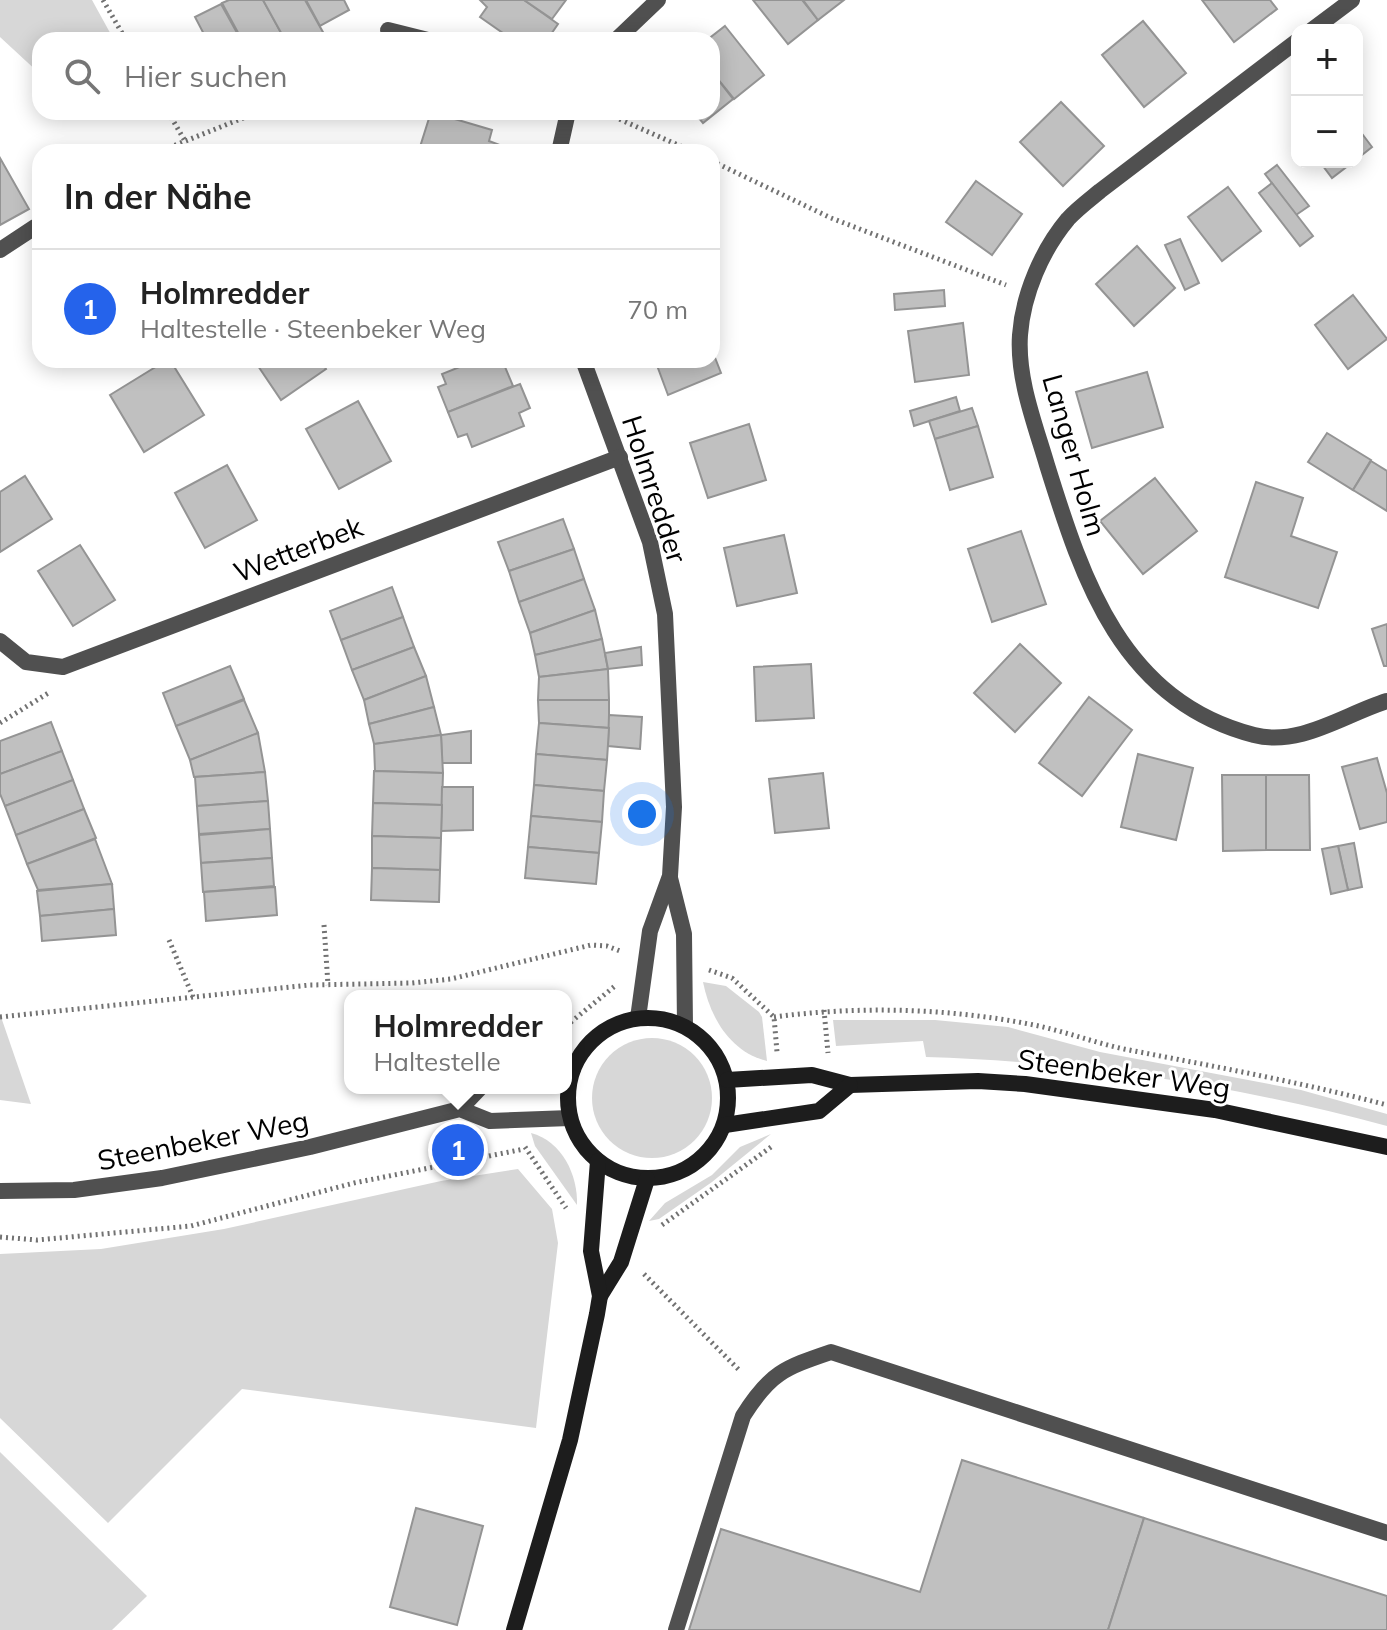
<!DOCTYPE html>
<html lang="de">
<meta charset="utf-8">
<style>
:root{--surface:#fff;--page:#f2f2f2;--text:#222;--muted:#767676;--line:#e0e0e0;--accent:#2563eb}
body{margin:0;font-family:Mulish,sans-serif;background:var(--page);color:var(--text)}
.controls{position:absolute;right:24px;top:24px;display:grid;overflow:hidden;border-radius:16px;box-shadow:0 4px 20px #0003}
.controls button{width:72px;height:72px;display:grid;place-items:center;padding:0;border:0;border-bottom:2px solid var(--line);background:var(--surface);color:var(--text);font:40px sans-serif}
.you{position:absolute;left:642px;top:814px;width:28px;height:28px;margin:-20px;border:6px solid #fff;border-radius:50%;background:#1a73e8;box-shadow:0 0 0 12px #1a73e833}
.badge{display:grid;place-items:center;width:52px;height:52px;border-radius:50%;background:var(--accent);color:#fff;font-size:26px;font-weight:700}
.pin{position:absolute;translate:-50% -50%;border:4px solid #fff;box-shadow:0 2px 8px #0006}
.popup{position:absolute;left:344px;top:990px;width:228px;height:104px;box-sizing:border-box;display:grid;place-content:center;border-radius:16px;background:var(--surface);filter:drop-shadow(0 2px 6px #0005);font-size:26px;white-space:nowrap;color:var(--muted)}
.popup b{font-size:30px;color:var(--text)}
.popup::after{content:'';position:absolute;left:50%;top:100%;margin-left:-16px;border:16px solid transparent;border-top-color:var(--surface)}
.list{margin:0;padding:0;list-style:none}
h2{display:flex;justify-content:space-between;align-items:center;height:104px;margin:0;padding:0 32px;font-size:34px}
h2 small{font-size:26px;font-weight:400;color:var(--muted)}
.list li{display:grid;grid-template-columns:52px 1fr auto;gap:24px;align-items:center;box-sizing:border-box;height:120px;padding:0 32px;border-top:2px solid var(--line)}
.list b{display:block;font-size:30px;white-space:nowrap}
.list p{margin:0;font-size:26px;white-space:nowrap;color:var(--muted)}
.list em{font-size:26px;font-style:normal;color:var(--muted)}
.icon{flex:none;width:44px;height:44px;fill:none;stroke:currentColor;stroke-width:2;stroke-linecap:round;stroke-linejoin:round}
.map{position:relative;flex:none;width:1387px;height:1630px;overflow:hidden}
.search{position:absolute;background:var(--surface);box-shadow:0 4px 20px #0003;left:32px;top:32px;width:688px;height:88px;display:flex;align-items:center;gap:20px;box-sizing:border-box;padding:0 28px;border-radius:24px;color:var(--muted);font-size:30px}
.panel{position:absolute;background:var(--surface);box-shadow:0 4px 20px #0003;left:32px;top:144px;width:688px;height:224px;border-radius:24px}
.map>svg:first-child{display:block}
</style>
<div class="map">
<svg width="1387" height="1630" viewBox="0 0 1387 1630">
<rect width="100%" height="100%" fill="#fff"/>
<g fill="#d7d7d7">
<path d="M 0,0 L 92,0 L 114,40 L 40,40 L 40,74 L 0,37 Z"/>
<path d="M 703,982 L 726,986 L 759,1012 L 762,1017 L 767,1061 C 730,1052 710,1017 703,982 Z"/>
<path d="M 0,1014 L 31,1104 L 0,1100 Z"/>
<path d="M 833,1020 L 935,1020 L 1008,1027 L 1100,1052 L 1301,1090 L 1387,1114 L 1387,1126 C 1234,1085 1084,1062 926,1057 L 923,1041 L 836,1046 Z"/>
<circle cx="652" cy="1098" r="60"/>
<path d="M 531,1133 C 562,1141 578,1175 577,1205 L 535,1146 Z"/>
<path d="M 771,1134 L 712,1182 L 659,1219 L 649,1221 L 665,1203 L 712,1175 L 740,1147 Z"/>
<path d="M 518,1169 L 552,1209 L 558,1243 L 536,1428 L 242,1389 L 108,1523 L 0,1418 L 0,1254 L 101,1249 L 224,1229 L 441,1181 Z"/>
<path d="M 0,1452 L 147,1596 L 112,1630 L 0,1630 Z"/>
</g>
<g fill="#c0c0c0" stroke="#949494" stroke-width="2">
<path d="M 229,0 L 263,0 L 285,40 L 242,40 L 222,3 Z"/>
<path d="M 263,0 L 305,0 L 324,34 L 314,40 L 298,40 L 296,36 L 285,40 Z"/>
<path d="M 306,0 L 344,0 L 349,10 L 320,26 Z"/>
<path d="M 480,0 L 524,0 L 558,24 L 547,40 L 513,40 L 480,17 L 487,7 Z"/>
<path d="M 524,0 L 566,0 L 552,19 Z"/>
<path d="M 753,0 L 802,0 L 818,20 L 788,44 Z"/>
<path d="M 803,0 L 844,0 L 818,20 Z"/>
<path d="M 1202,0 L 1270,0 L 1277,9 L 1234,42 Z"/>
<path d="M 221,4 L 241,40 L 207,40 L 195,17 Z"/>
<path d="M 1143,21 L 1186,73 L 1144,107 L 1102,55 Z"/>
<path d="M 725,26 L 764,75 L 734,99 L 712,72 L 712,40 L 707,40 Z"/>
<path d="M 712,72 L 733,99 L 703,123 L 694,112 L 712,112 Z"/>
<path d="M 1061,102 L 1104,146 L 1063,186 L 1020,142 Z"/>
<path d="M 431,112 L 492,130 L 489,141 L 500,145 L 498,152 L 434,152 L 420,147 Z"/>
<path d="M 1357,127 L 1372,147 L 1357,159 Z"/>
<path d="M 0,158 L 29,209 L 0,225 Z"/>
<path d="M 1320,162 L 1353,162 L 1332,178 Z"/>
<path d="M 1277,165 L 1309,206 L 1296,215 L 1265,174 Z"/>
<path d="M 976,181 L 1022,214 L 992,255 L 946,222 Z"/>
<path d="M 1272,183 L 1313,236 L 1300,246 L 1259,193 Z"/>
<path d="M 1228,187 L 1261,231 L 1222,261 L 1188,217 Z"/>
<path d="M 1180,239 L 1199,283 L 1185,290 L 1165,245 Z"/>
<path d="M 1137,246 L 1175,288 L 1134,326 L 1096,284 Z"/>
<path d="M 944,290 L 945,306 L 895,310 L 894,294 Z"/>
<path d="M 1353,295 L 1387,339 L 1348,369 L 1315,325 Z"/>
<path d="M 963,323 L 969,375 L 915,382 L 908,331 Z"/>
<path d="M 712,350 L 721,373 L 668,395 L 655,360 L 712,360 Z"/>
<path d="M 167,360 L 170,360 L 204,415 L 144,452 L 110,395 Z"/>
<path d="M 254,360 L 320,360 L 326,369 L 281,400 Z"/>
<path d="M 477,360 L 492,360 L 495,366 L 503,362 L 513,386 L 448,412 L 438,387 L 446,384 L 442,374 Z"/>
<path d="M 1147,372 L 1163,427 L 1092,448 L 1076,392 Z"/>
<path d="M 520,384 L 530,408 L 519,413 L 524,426 L 472,447 L 467,434 L 458,437 L 448,412 Z"/>
<path d="M 956,397 L 960,411 L 914,426 L 910,411 Z"/>
<path d="M 358,401 L 391,461 L 339,489 L 306,429 Z"/>
<path d="M 972,408 L 978,426 L 935,439 L 929,421 Z"/>
<path d="M 749,424 L 766,480 L 708,498 L 690,443 Z"/>
<path d="M 978,426 L 993,477 L 950,490 L 935,439 Z"/>
<path d="M 1327,433 L 1371,460 L 1353,490 L 1308,462 Z"/>
<path d="M 1371,461 L 1387,471 L 1387,511 L 1353,490 Z"/>
<path d="M 227,465 L 257,520 L 205,548 L 175,493 Z"/>
<path d="M 25,476 L 52,519 L 0,552 L 0,492 Z"/>
<path d="M 1155,478 L 1197,531 L 1143,574 L 1100,521 Z"/>
<path d="M 1256,482 L 1303,498 L 1291,536 L 1337,552 L 1318,608 L 1225,577 Z"/>
<path d="M 563,519 L 574,549 L 509,571 L 498,542 Z"/>
<path d="M 1021,531 L 1046,604 L 992,622 L 968,549 Z"/>
<path d="M 784,535 L 797,593 L 737,606 L 724,548 Z"/>
<path d="M 80,545 L 115,600 L 73,626 L 38,571 Z"/>
<path d="M 574,549 L 584,579 L 519,602 L 509,571 Z"/>
<path d="M 584,579 L 595,610 L 530,633 L 519,602 Z"/>
<path d="M 392,587 L 403,617 L 341,640 L 330,611 Z"/>
<path d="M 595,610 L 602,639 L 535,655 L 530,633 Z"/>
<path d="M 403,617 L 414,647 L 352,670 L 341,640 Z"/>
<path d="M 1387,624 L 1387,666 L 1384,666 L 1372,629 Z"/>
<path d="M 602,639 L 608,669 L 539,677 L 535,655 Z"/>
<path d="M 1020,644 L 1061,683 L 1015,732 L 974,693 Z"/>
<path d="M 414,647 L 426,676 L 364,700 L 352,670 Z"/>
<path d="M 641,647 L 642,665 L 608,669 L 605,653 Z"/>
<path d="M 811,664 L 814,718 L 756,721 L 754,667 Z"/>
<path d="M 230,666 L 244,699 L 176,726 L 163,693 Z"/>
<path d="M 608,669 L 609,700 L 538,700 L 539,677 Z"/>
<path d="M 426,676 L 434,707 L 369,724 L 364,700 Z"/>
<path d="M 1089,697 L 1132,730 L 1082,796 L 1039,763 Z"/>
<path d="M 244,700 L 258,733 L 190,760 L 176,726 Z"/>
<path d="M 538,700 L 609,700 L 609,728 L 539,723 Z"/>
<path d="M 434,707 L 441,735 L 374,744 L 369,724 Z"/>
<path d="M 609,715 L 642,717 L 640,749 L 608,746 Z"/>
<path d="M 51,722 L 62,751 L 0,774 L 0,741 Z"/>
<path d="M 539,723 L 609,728 L 607,760 L 536,754 Z"/>
<path d="M 471,731 L 471,763 L 442,763 L 441,735 Z"/>
<path d="M 258,733 L 265,772 L 194,777 L 190,760 Z"/>
<path d="M 441,735 L 443,773 L 375,771 L 374,744 Z"/>
<path d="M 62,751 L 73,780 L 5,806 L 0,794 L 0,774 Z"/>
<path d="M 536,754 L 607,760 L 604,791 L 534,785 Z"/>
<path d="M 1138,754 L 1193,768 L 1176,840 L 1121,827 Z"/>
<path d="M 1377,758 L 1387,793 L 1387,822 L 1360,829 L 1342,767 Z"/>
<path d="M 374,771 L 443,773 L 442,805 L 373,803 Z"/>
<path d="M 265,772 L 268,801 L 197,806 L 195,777 Z"/>
<path d="M 823,773 L 829,828 L 775,833 L 769,779 Z"/>
<path d="M 1222,775 L 1266,775 L 1266,850 L 1223,851 Z"/>
<path d="M 1266,775 L 1309,775 L 1310,850 L 1266,850 Z"/>
<path d="M 73,780 L 84,809 L 16,835 L 5,806 Z"/>
<path d="M 534,785 L 604,791 L 602,822 L 531,816 Z"/>
<path d="M 442,787 L 473,787 L 473,830 L 441,831 Z"/>
<path d="M 268,801 L 270,829 L 199,834 L 197,806 Z"/>
<path d="M 373,803 L 442,805 L 441,838 L 372,836 Z"/>
<path d="M 84,809 L 96,838 L 27,864 L 16,835 Z"/>
<path d="M 531,816 L 602,822 L 599,853 L 528,847 Z"/>
<path d="M 270,829 L 272,858 L 201,863 L 199,835 Z"/>
<path d="M 372,836 L 441,838 L 440,870 L 372,868 Z"/>
<path d="M 95,839 L 112,884 L 38,890 L 27,864 Z"/>
<path d="M 1354,843 L 1362,887 L 1348,890 L 1338,846 Z"/>
<path d="M 1338,846 L 1348,890 L 1331,894 L 1322,849 Z"/>
<path d="M 528,847 L 599,853 L 596,884 L 525,878 Z"/>
<path d="M 272,858 L 274,886 L 203,892 L 201,863 Z"/>
<path d="M 372,868 L 440,870 L 439,902 L 371,900 Z"/>
<path d="M 112,884 L 114,909 L 40,916 L 37,891 Z"/>
<path d="M 275,887 L 277,915 L 206,921 L 204,892 Z"/>
<path d="M 114,909 L 116,935 L 42,941 L 40,916 Z"/>
<path d="M 962,1460 L 1144,1518 L 1108,1630 L 689,1630 L 721,1529 L 920,1592 Z"/>
<path d="M 416,1508 L 483,1526 L 457,1625 L 390,1607 Z"/>
<path d="M 1144,1518 L 1387,1596 L 1387,1630 L 1108,1630 Z"/>
</g>
<g fill="none" stroke-linecap="round" stroke-linejoin="round">
<g stroke="#727272" stroke-width="5" stroke-dasharray="2 4" stroke-linecap="butt">
<path d="M 103,0 L 126,40"/>
<path d="M 168,112 L 185,141"/>
<path d="M 603,112 L 694,152"/>
<path d="M 158,152 L 258,112"/>
<path d="M 712,161 L 831,218 L 1006,285"/>
<path d="M 0,723 L 50,692"/>
<path d="M 324,925 L 328,985"/>
<path d="M 169,940 L 193,997"/>
<path d="M 709,970 L 732,978 L 774,1017 L 777,1052"/>
<path d="M 824,1010 L 828,1053"/>
<path d="M 0,1017 L 310,985 L 412,983 L 451,979 L 591,945 L 607,946 L 620,951"/>
<path d="M 774,1017 C 857,1006 947,1008 1029,1024 C 1061,1030 1092,1042 1124,1049 C 1212,1066 1300,1082 1387,1105"/>
<path d="M 566,1026 L 615,986"/>
<path d="M 525,1147 L 566,1208"/>
<path d="M 662,1225 L 771,1147"/>
<path d="M 0,1237 L 37,1240 L 191,1226 L 354,1183 L 524,1149"/>
<path d="M 644,1274 L 741,1372"/>
</g>
<g stroke="#505050" stroke-width="16">
<path d="M 0,250 L 35,227"/>
<path d="M 676,1630 L 743,1416 C 770,1373 784,1368 831,1352 L 1387,1533"/>
</g>
<g stroke="#505050" stroke-width="16">
<path d="M 388,30 L 428,40"/>
<path d="M 1312,30 L 1352,0"/>
<path d="M 616,40 L 658,0"/>
<path d="M 1297,41 L 1100,191 C 1089,200 1077,209 1068,219 C 1042,250 1023,294 1020,335 C 1017,379 1035,424 1047,465 C 1083,581 1122,701 1254,735 C 1300,747 1345,714 1387,701"/>
<path d="M 559,152 L 568,112"/>
<path d="M 583,360 L 650,542 L 665,614 L 674,807 L 670,876 L 650,931 L 638,1018"/>
<path d="M 0,641 L 26,662 L 63,667 L 620,457"/>
<path d="M 670,878 L 684,934 L 685,1026"/>
<path d="M 566,1070 L 573,1069"/>
<path d="M 460,1109 L 480,1088"/>
<path d="M 0,1191 L 74,1190 L 162,1178 L 310,1147 L 460,1109 L 490,1121 L 570,1118"/>
</g>
<g stroke="#1d1d1d" stroke-width="16">
<circle cx="648" cy="1098" r="80"/>
<path d="M 727,1080 L 812,1075 L 850,1085 L 978,1081 L 1025,1084 L 1215,1110 L 1387,1147"/>
<path d="M 725,1125 L 819,1111 L 850,1085"/>
<path d="M 600,1296 L 621,1262 L 647,1179"/>
<path d="M 514,1630 L 570,1440 L 597,1314 L 600,1296 L 591,1251 L 598,1161"/>
</g>
</g>
<g text-anchor="middle" dominant-baseline="central" stroke-width="6" stroke-linejoin="round" paint-order="stroke">
<g font-size="28" fill="#000" stroke="#fff">
<text transform="translate(1075 455) rotate(74)">Langer Holm</text>
<text transform="translate(655 489) rotate(72)">Holmredder</text>
<text transform="translate(298 549) rotate(-21)">Wetterbek</text>
<text transform="translate(1124 1073) rotate(8)">Steenbeker Weg</text>
<text transform="translate(203 1140) rotate(-11)">Steenbeker Weg</text>
</g>
</g>
</svg>
<div class="controls">
<button>+</button>
<button>−</button>
</div>
<div class="you"></div>
<div class="pin badge" style="left:458px;top:1150px">1</div>
<div class="popup"><b>Holmredder</b>Haltestelle</div>
<div class="search"><svg class="icon" aria-label="search" viewBox="0 0 24 24"><circle cx="10" cy="10" r="6"/><path d="M15 15l6 6"/></svg>Hier suchen</div>
<section class="panel">
<h2>In der Nähe<small></small></h2>
<ul class="list">
<li><span class="badge">1</span><div><b>Holmredder</b><p>Haltestelle · Steenbeker Weg</p></div><em>70 m</em></li>
</ul>
</section>
</div>
